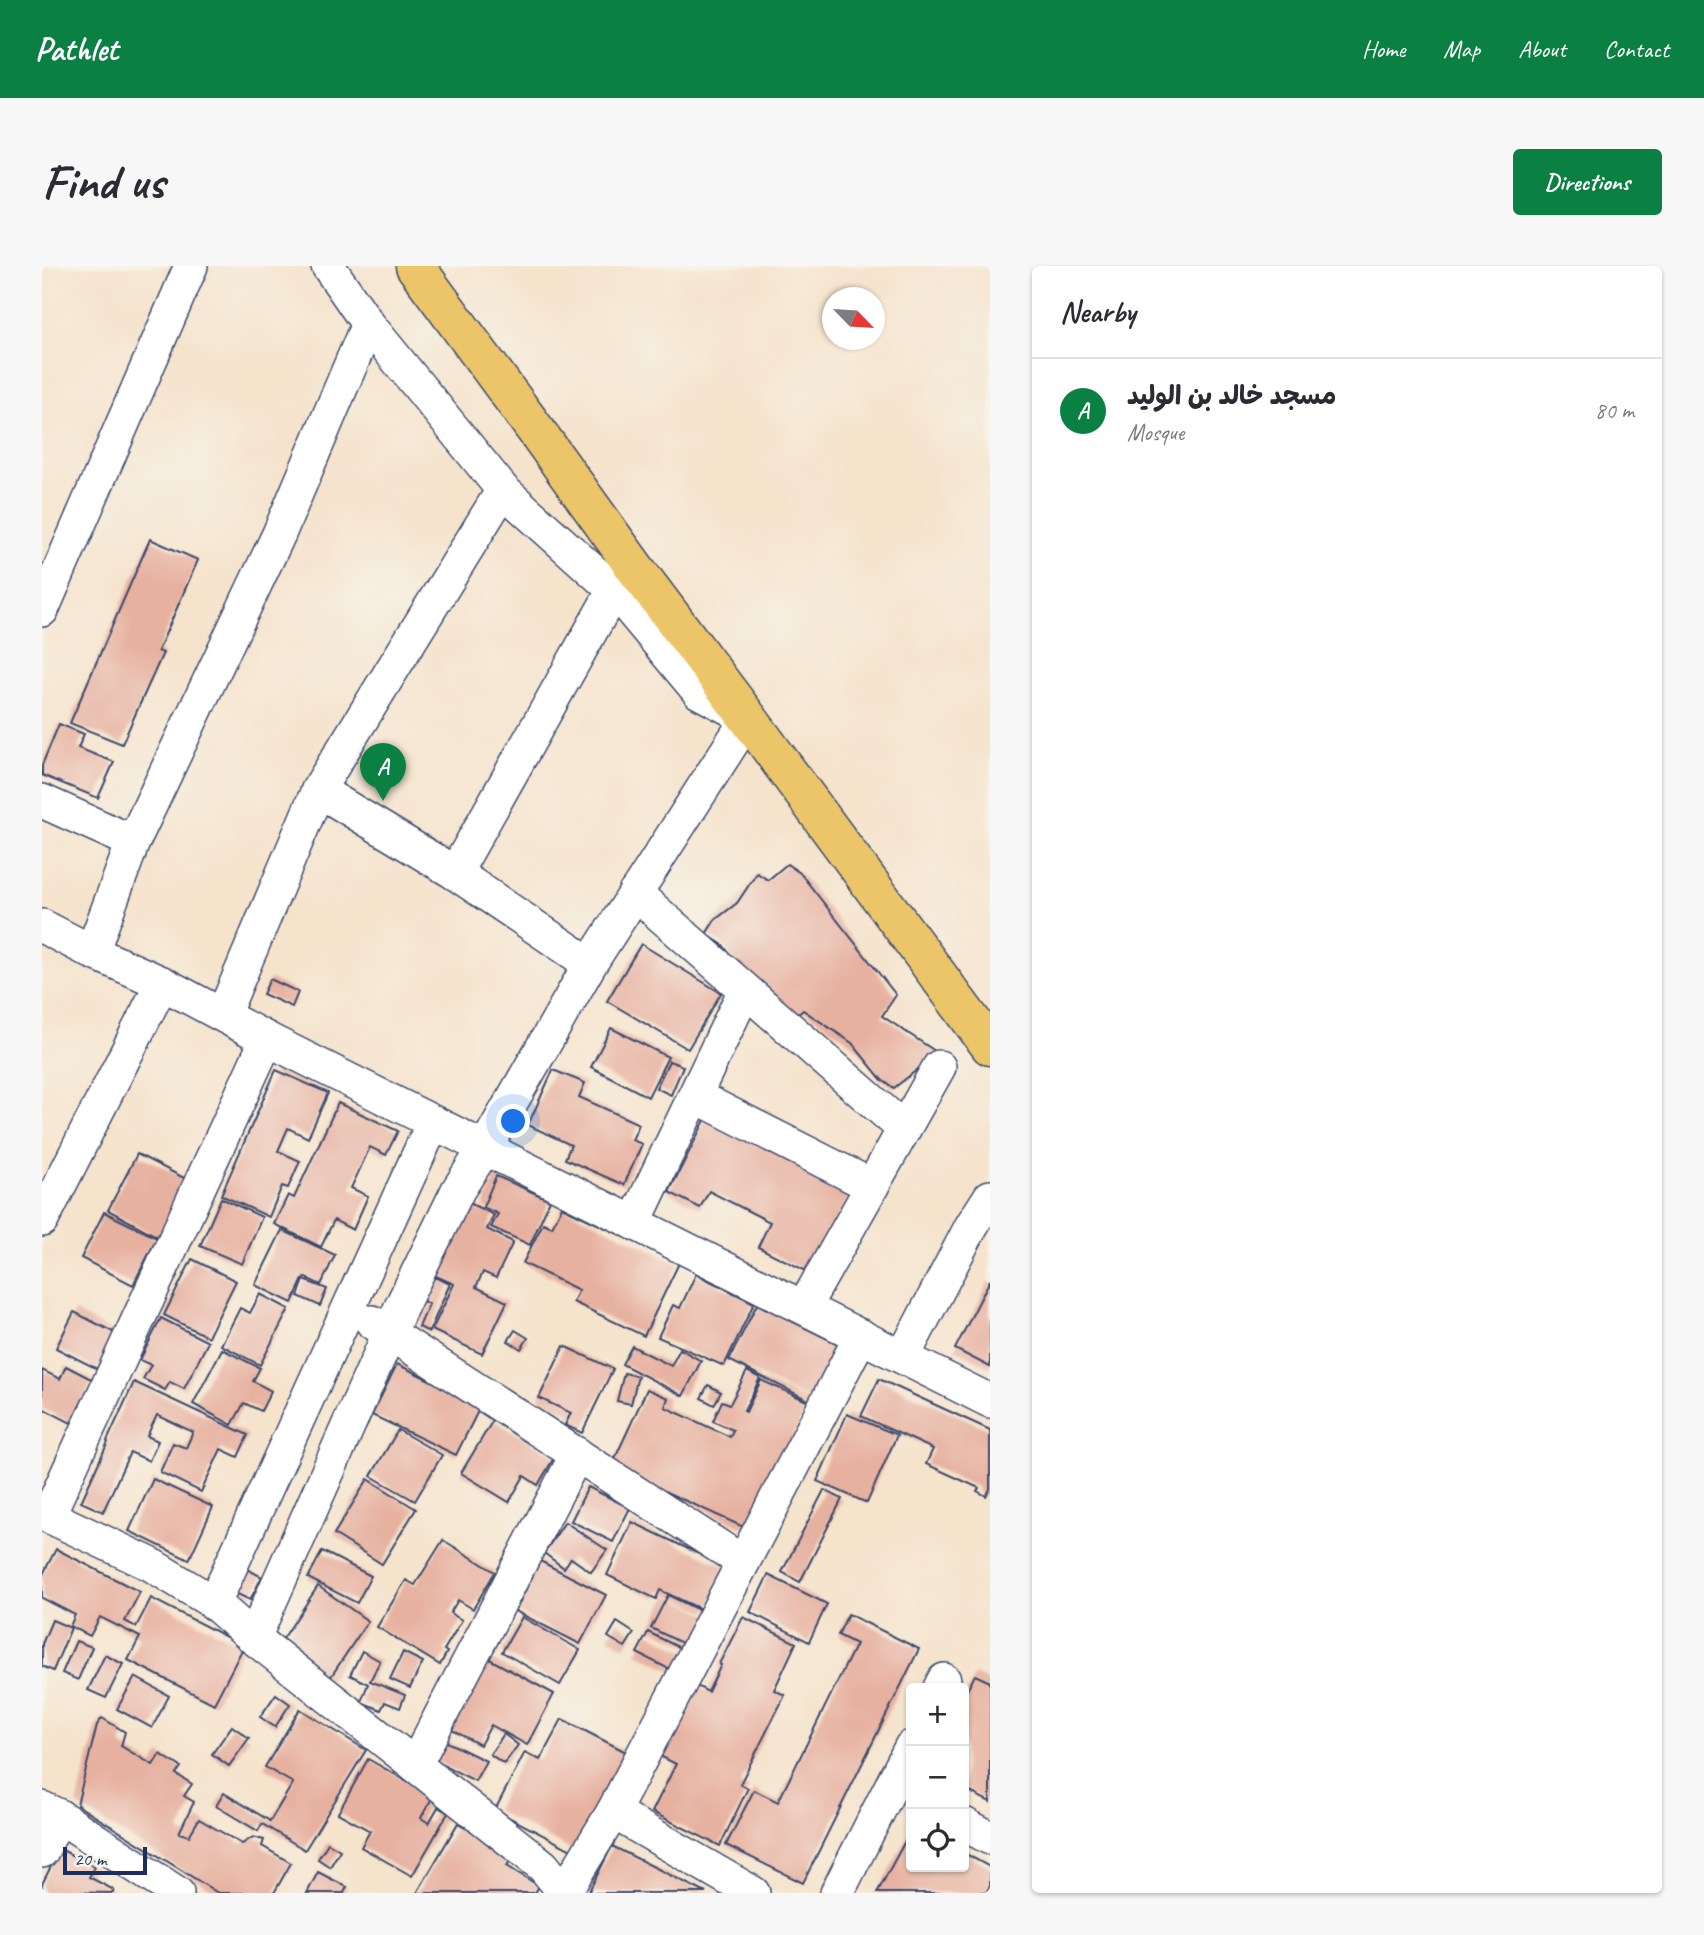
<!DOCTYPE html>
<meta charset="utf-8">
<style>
:root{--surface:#fff;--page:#f7f7f7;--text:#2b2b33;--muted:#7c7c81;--line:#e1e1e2;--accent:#0b8043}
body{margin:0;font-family:Caveat,"Playpen Sans Arabic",sans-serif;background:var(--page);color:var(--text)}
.controls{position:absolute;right:21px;bottom:21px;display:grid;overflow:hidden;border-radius:7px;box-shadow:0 2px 5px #0004}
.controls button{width:63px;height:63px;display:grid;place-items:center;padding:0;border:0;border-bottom:2px solid var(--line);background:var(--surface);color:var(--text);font:35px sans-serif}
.compass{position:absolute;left:780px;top:21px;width:63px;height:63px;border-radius:50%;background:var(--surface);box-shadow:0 2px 5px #0004;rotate:115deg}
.scale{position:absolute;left:21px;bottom:18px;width:84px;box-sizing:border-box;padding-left:7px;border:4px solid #1b2f5e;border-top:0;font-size:19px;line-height:24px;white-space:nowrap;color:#1b2f5e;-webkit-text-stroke:5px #f7f3e8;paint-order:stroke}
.you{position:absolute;left:472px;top:856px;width:24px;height:24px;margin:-18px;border:5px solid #fff;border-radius:50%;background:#1a73e8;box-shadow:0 0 0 10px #1a73e833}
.badge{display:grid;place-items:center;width:46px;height:46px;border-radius:50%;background:var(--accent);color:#fff;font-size:23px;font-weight:700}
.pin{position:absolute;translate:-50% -58px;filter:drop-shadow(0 2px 4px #0008)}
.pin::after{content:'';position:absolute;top:37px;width:24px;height:21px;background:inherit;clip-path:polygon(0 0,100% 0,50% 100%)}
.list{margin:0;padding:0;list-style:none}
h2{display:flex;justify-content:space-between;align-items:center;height:91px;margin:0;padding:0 28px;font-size:30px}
h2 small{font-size:23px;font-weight:400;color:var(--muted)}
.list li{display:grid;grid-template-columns:46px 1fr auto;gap:21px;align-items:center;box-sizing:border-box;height:105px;padding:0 28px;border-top:2px solid var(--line)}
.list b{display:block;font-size:26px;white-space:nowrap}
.list p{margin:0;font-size:23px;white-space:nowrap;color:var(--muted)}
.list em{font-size:23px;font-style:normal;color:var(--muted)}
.icon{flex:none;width:38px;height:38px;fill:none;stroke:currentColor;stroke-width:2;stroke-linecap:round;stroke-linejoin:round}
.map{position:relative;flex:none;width:948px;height:1627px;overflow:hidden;border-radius:7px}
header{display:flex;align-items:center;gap:42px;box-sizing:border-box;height:98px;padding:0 35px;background:var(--accent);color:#fff}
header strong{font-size:33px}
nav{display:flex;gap:38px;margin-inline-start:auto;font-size:24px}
.intro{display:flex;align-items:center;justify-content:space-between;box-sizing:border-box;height:168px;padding:0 42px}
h1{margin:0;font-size:49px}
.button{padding:18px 32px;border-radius:7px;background:var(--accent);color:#fff;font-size:24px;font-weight:700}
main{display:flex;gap:42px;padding:0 42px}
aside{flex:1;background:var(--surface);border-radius:7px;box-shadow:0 2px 5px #0004}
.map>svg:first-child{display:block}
</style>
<header>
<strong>Pathlet</strong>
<nav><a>Home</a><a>Map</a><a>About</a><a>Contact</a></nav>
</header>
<div class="intro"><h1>Find us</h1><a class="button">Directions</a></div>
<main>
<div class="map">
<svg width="948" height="1627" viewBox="0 0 948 1627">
<rect width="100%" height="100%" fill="#f7f3e8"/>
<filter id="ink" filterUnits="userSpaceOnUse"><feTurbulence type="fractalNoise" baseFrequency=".0143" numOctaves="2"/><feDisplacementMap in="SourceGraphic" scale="14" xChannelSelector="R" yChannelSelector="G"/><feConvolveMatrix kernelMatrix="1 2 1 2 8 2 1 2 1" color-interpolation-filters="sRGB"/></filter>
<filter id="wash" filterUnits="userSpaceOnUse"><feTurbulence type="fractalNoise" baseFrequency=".00686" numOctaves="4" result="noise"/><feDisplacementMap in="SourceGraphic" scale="28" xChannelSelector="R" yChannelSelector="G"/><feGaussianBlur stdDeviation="1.57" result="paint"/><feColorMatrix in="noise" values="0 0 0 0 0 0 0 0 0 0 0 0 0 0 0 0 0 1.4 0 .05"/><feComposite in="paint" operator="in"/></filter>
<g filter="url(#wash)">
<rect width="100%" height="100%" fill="#f5e3cc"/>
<g id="blocks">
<g fill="#e7b1a0">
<path d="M 108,273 L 156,294 L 116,385 L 121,387 L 80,478 L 28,457 Z"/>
<path d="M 17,458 L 42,468 L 36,482 L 72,496 L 56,532 L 0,509 L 0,499 Z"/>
<path d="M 745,598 L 758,607 L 854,729 L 840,750 L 896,787 L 852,822 L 840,814 L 810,777 L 761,744 L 752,752 L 698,702 L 681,679 L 664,668 L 673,654 L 695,637 L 715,607 L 726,614 Z"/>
<path d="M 599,678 L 679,727 L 646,783 L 565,735 Z"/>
<path d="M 228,713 L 256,726 L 250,741 L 221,728 Z"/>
<path d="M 569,762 L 626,791 L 606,831 L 549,801 Z"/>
<path d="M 627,795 L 641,800 L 629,829 L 614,822 Z"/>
<path d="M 234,804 L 286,827 L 266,872 L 246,862 L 236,885 L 258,895 L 246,922 L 240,920 L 227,951 L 179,929 Z"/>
<path d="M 511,804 L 543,817 L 537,831 L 597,858 L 590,874 L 600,878 L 582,919 L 523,893 L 529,879 L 486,859 Z"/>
<path d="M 296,837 L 356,865 L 344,889 L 328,881 L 309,922 L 326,930 L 311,964 L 292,954 L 279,981 L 232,958 L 246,929 L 252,932 Z"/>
<path d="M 665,850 L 811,923 L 768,1007 L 716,981 L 728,956 L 667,925 L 658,942 L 627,926 Z"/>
<path d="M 95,888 L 146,914 L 116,971 L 66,944 Z"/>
<path d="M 454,910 L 508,934 L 488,979 L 449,961 L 456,948 L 441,941 Z"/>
<path d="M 179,932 L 220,951 L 200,998 L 158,980 Z"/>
<path d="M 421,934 L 452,949 L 445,963 L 471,976 L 454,1012 L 441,1006 L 434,1021 L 465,1036 L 440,1088 L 390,1064 L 412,1018 L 387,1007 Z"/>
<path d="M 520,941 L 637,997 L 602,1070 L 531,1036 L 537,1024 L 481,997 L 501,957 L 510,961 Z"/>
<path d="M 62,946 L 115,972 L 91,1019 L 39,992 Z"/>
<path d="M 240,964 L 293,989 L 279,1019 L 262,1011 L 250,1037 L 213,1019 Z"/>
<path d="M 150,993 L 194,1015 L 166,1071 L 122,1049 Z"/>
<path d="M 654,1008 L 712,1037 L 682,1100 L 616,1071 L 631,1039 L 638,1042 Z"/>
<path d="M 390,1010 L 408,1018 L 387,1066 L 377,1061 L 387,1038 L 379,1034 Z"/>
<path d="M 262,1014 L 285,1023 L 278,1040 L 256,1030 Z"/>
<path d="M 948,1014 L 948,1101 L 913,1083 Z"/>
<path d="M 218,1028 L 247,1043 L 218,1099 L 179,1079 L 198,1042 L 208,1047 Z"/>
<path d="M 715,1038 L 796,1078 L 768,1135 L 687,1094 Z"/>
<path d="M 32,1046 L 73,1067 L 55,1103 L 14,1082 Z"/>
<path d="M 119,1052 L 166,1076 L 142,1123 L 128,1116 L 123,1124 L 101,1113 L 109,1099 L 98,1094 Z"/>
<path d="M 473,1064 L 486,1072 L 479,1083 L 466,1075 Z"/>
<path d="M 522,1080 L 571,1103 L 540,1167 L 523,1159 L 529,1147 L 497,1132 Z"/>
<path d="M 590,1080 L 629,1100 L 638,1083 L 659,1095 L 641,1130 L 580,1098 Z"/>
<path d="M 180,1083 L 218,1102 L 211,1115 L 229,1125 L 219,1145 L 202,1137 L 190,1159 L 151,1138 Z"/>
<path d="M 355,1098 L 439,1139 L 414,1189 L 330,1149 Z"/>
<path d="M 24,1100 L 51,1114 L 29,1157 L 0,1142 L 0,1104 L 18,1113 Z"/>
<path d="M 705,1105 L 718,1112 L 702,1145 L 704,1146 L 719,1114 L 767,1136 L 708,1264 L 569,1201 L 605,1123 L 626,1132 L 623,1141 L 688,1171 L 691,1164 L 671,1155 L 680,1135 L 688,1138 Z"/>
<path d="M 582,1107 L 596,1110 L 589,1138 L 575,1135 Z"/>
<path d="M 837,1113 L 948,1164 L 948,1223 L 944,1230 L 935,1225 L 937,1222 L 884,1198 L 891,1183 L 819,1150 Z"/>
<path d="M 92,1116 L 206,1169 L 196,1191 L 179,1183 L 159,1226 L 118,1206 L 131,1177 L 144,1182 L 151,1166 L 115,1149 L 105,1170 L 116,1175 L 107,1195 L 88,1186 L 61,1246 L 39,1236 L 66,1176 L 65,1175 Z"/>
<path d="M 666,1119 L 679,1126 L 672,1139 L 659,1132 Z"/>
<path d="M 805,1148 L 855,1169 L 825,1237 L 775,1215 Z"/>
<path d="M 451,1154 L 513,1190 L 496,1219 L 482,1210 L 467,1236 L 419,1207 Z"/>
<path d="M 356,1164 L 400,1189 L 373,1235 L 329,1210 Z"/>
<path d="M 111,1213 L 171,1241 L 147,1294 L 87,1265 Z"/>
<path d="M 326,1213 L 374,1243 L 340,1298 L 292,1268 Z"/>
<path d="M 546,1221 L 588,1242 L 571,1276 L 529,1255 Z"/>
<path d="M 782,1224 L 800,1233 L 758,1316 L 740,1306 Z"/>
<path d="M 523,1256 L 565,1284 L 549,1306 L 529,1292 L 522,1302 L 502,1287 Z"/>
<path d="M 590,1256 L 686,1302 L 665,1346 L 618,1324 L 614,1333 L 565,1309 Z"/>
<path d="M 401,1274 L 453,1306 L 431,1343 L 416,1334 L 408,1347 L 420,1354 L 402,1384 L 405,1386 L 398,1399 L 335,1361 L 364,1314 L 373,1319 Z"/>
<path d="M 14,1283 L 98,1326 L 83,1355 L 94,1361 L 109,1332 L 202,1380 L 172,1438 L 86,1394 L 98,1371 L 58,1351 L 48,1370 L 28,1360 L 33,1349 L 0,1332 L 0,1310 Z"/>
<path d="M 280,1285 L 329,1310 L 315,1337 L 266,1312 Z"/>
<path d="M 498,1295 L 564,1329 L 538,1378 L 473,1345 Z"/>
<path d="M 203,1302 L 220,1311 L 208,1334 L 191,1326 Z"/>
<path d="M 726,1309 L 785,1338 L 767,1376 L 708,1346 Z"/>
<path d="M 276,1320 L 326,1355 L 286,1415 L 235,1382 Z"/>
<path d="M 626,1329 L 669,1350 L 652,1383 L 609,1362 Z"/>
<path d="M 806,1348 L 877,1383 L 761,1617 L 684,1579 L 712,1524 L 736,1536 L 814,1378 L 796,1369 Z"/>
<path d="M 480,1351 L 538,1384 L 518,1419 L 460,1386 Z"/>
<path d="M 701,1351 L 754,1377 L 732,1424 L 743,1429 L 698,1518 L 706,1522 L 678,1580 L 610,1546 L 634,1498 L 614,1488 L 649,1417 L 666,1426 L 679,1399 L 677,1398 Z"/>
<path d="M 10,1354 L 29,1362 L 11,1405 L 0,1400 L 0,1378 Z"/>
<path d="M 575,1356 L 592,1367 L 583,1381 L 566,1371 Z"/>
<path d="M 606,1366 L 646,1386 L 635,1407 L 595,1387 Z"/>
<path d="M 34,1375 L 50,1381 L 36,1414 L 20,1407 Z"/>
<path d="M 320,1385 L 338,1395 L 328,1415 L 363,1429 L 358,1442 L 343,1436 L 339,1444 L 319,1436 L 326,1418 L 308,1409 Z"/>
<path d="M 361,1386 L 381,1396 L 368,1422 L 348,1413 Z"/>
<path d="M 63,1389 L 81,1398 L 64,1432 L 46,1424 Z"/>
<path d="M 440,1389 L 512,1428 L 485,1479 L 449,1459 L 438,1479 L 408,1463 Z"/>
<path d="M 933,1409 L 948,1416 L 948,1536 L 922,1523 L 922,1430 Z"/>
<path d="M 93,1411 L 127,1430 L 110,1462 L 75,1443 Z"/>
<path d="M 234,1428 L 248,1438 L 233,1461 L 218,1451 Z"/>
<path d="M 258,1443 L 324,1484 L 263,1584 L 220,1558 L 216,1565 L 174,1540 L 182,1527 L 228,1555 L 251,1517 L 223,1501 Z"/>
<path d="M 60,1452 L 83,1466 L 79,1480 L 111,1499 L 118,1488 L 139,1501 L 134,1508 L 150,1518 L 142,1530 L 152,1536 L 137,1567 L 147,1570 L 157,1553 L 200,1578 L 211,1571 L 222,1574 L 220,1580 L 249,1597 L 232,1627 L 176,1627 L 35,1539 L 55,1459 Z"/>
<path d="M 520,1453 L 584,1486 L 533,1586 L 453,1544 L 483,1486 L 498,1494 Z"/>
<path d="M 190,1460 L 207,1472 L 187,1500 L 170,1488 Z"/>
<path d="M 462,1468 L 476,1479 L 462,1498 L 448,1488 Z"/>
<path d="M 403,1475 L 444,1495 L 433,1515 L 393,1495 Z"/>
<path d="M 326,1493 L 391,1530 L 379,1552 L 387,1557 L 396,1541 L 406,1547 L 370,1610 L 319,1581 L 328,1565 L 296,1547 Z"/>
<path d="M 416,1557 L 449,1577 L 447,1580 L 469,1593 L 465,1600 L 497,1620 L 493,1627 L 375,1627 Z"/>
<path d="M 869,1564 L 869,1601 L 922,1601 L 922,1587 L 948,1601 L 948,1620 L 944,1627 L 835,1627 Z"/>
<path d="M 286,1577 L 298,1584 L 288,1601 L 276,1593 Z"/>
<path d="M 570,1580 L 664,1627 L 546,1627 Z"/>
<path d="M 18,1583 L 53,1601 L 47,1611 L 72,1624 L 71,1627 L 0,1626 L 0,1618 Z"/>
<path d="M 276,1606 L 305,1621 L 302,1627 L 265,1627 Z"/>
</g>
</g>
</g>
<g filter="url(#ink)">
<use href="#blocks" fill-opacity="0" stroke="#3c4a6e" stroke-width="2"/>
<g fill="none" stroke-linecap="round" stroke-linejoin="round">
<defs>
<g id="minor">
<path d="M 0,344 L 149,0"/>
<path d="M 276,524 L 413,607 L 548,698"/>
<path d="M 0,535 L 91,576 L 50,686"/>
<path d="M 91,576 L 237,268 L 326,58"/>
<path d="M 413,607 L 572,324"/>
<path d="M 593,627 L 862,863"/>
<path d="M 0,660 L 50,686 L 120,717 L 225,773 L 948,1135"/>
<path d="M 181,749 L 276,524 L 461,224"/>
<path d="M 653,830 L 830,920"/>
<path d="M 0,954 L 120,717"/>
<path d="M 592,957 L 703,724"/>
<path d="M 762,1041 L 897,801"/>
<path d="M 330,1056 L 701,1296"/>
<path d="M 861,1091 L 930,959 L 948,931"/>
<path d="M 0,1247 L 108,1298 L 172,1337 L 212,1372 L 501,1600 L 523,1627"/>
<path d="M 6,1250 L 225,773"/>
<path d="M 172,1337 L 391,857"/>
<path d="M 212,1372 L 359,1041 L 416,924 L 443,882 L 548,698 L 706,452 L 657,426 L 572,324 L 461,224 L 326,58 L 286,0"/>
<path d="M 898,1422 L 902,1414"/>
<path d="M 373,1499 L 535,1188"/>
<path d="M 0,1542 L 17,1550 L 135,1627"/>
<path d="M 571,1546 L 711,1627"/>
<path d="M 922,1558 L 948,1572"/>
<path d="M 0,1585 L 17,1550"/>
<path d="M 522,1627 L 571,1546 L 819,1070"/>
<path d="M 795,1627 L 869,1481"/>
</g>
<path id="major" d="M 373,0 L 498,170 L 593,302 L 706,452 L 948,780"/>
</defs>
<use href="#minor" stroke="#3c4a6e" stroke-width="36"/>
<use href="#major" stroke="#3c4a6e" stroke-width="41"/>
<use href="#minor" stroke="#fff" stroke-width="33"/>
<use href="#major" stroke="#ecc569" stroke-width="38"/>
</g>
</g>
</svg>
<div class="controls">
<button>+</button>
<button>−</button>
<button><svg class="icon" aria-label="locate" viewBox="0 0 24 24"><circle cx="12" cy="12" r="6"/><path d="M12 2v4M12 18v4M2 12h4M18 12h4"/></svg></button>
</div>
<svg class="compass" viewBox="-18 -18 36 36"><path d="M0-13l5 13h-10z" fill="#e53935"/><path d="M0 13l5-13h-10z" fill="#7c7c81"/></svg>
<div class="scale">20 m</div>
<div class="you"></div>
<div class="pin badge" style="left:341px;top:535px">A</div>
</div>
<aside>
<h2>Nearby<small></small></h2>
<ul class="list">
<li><span class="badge">A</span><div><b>مسجد خالد بن الوليد</b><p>Mosque</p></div><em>80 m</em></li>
</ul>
</aside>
</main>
